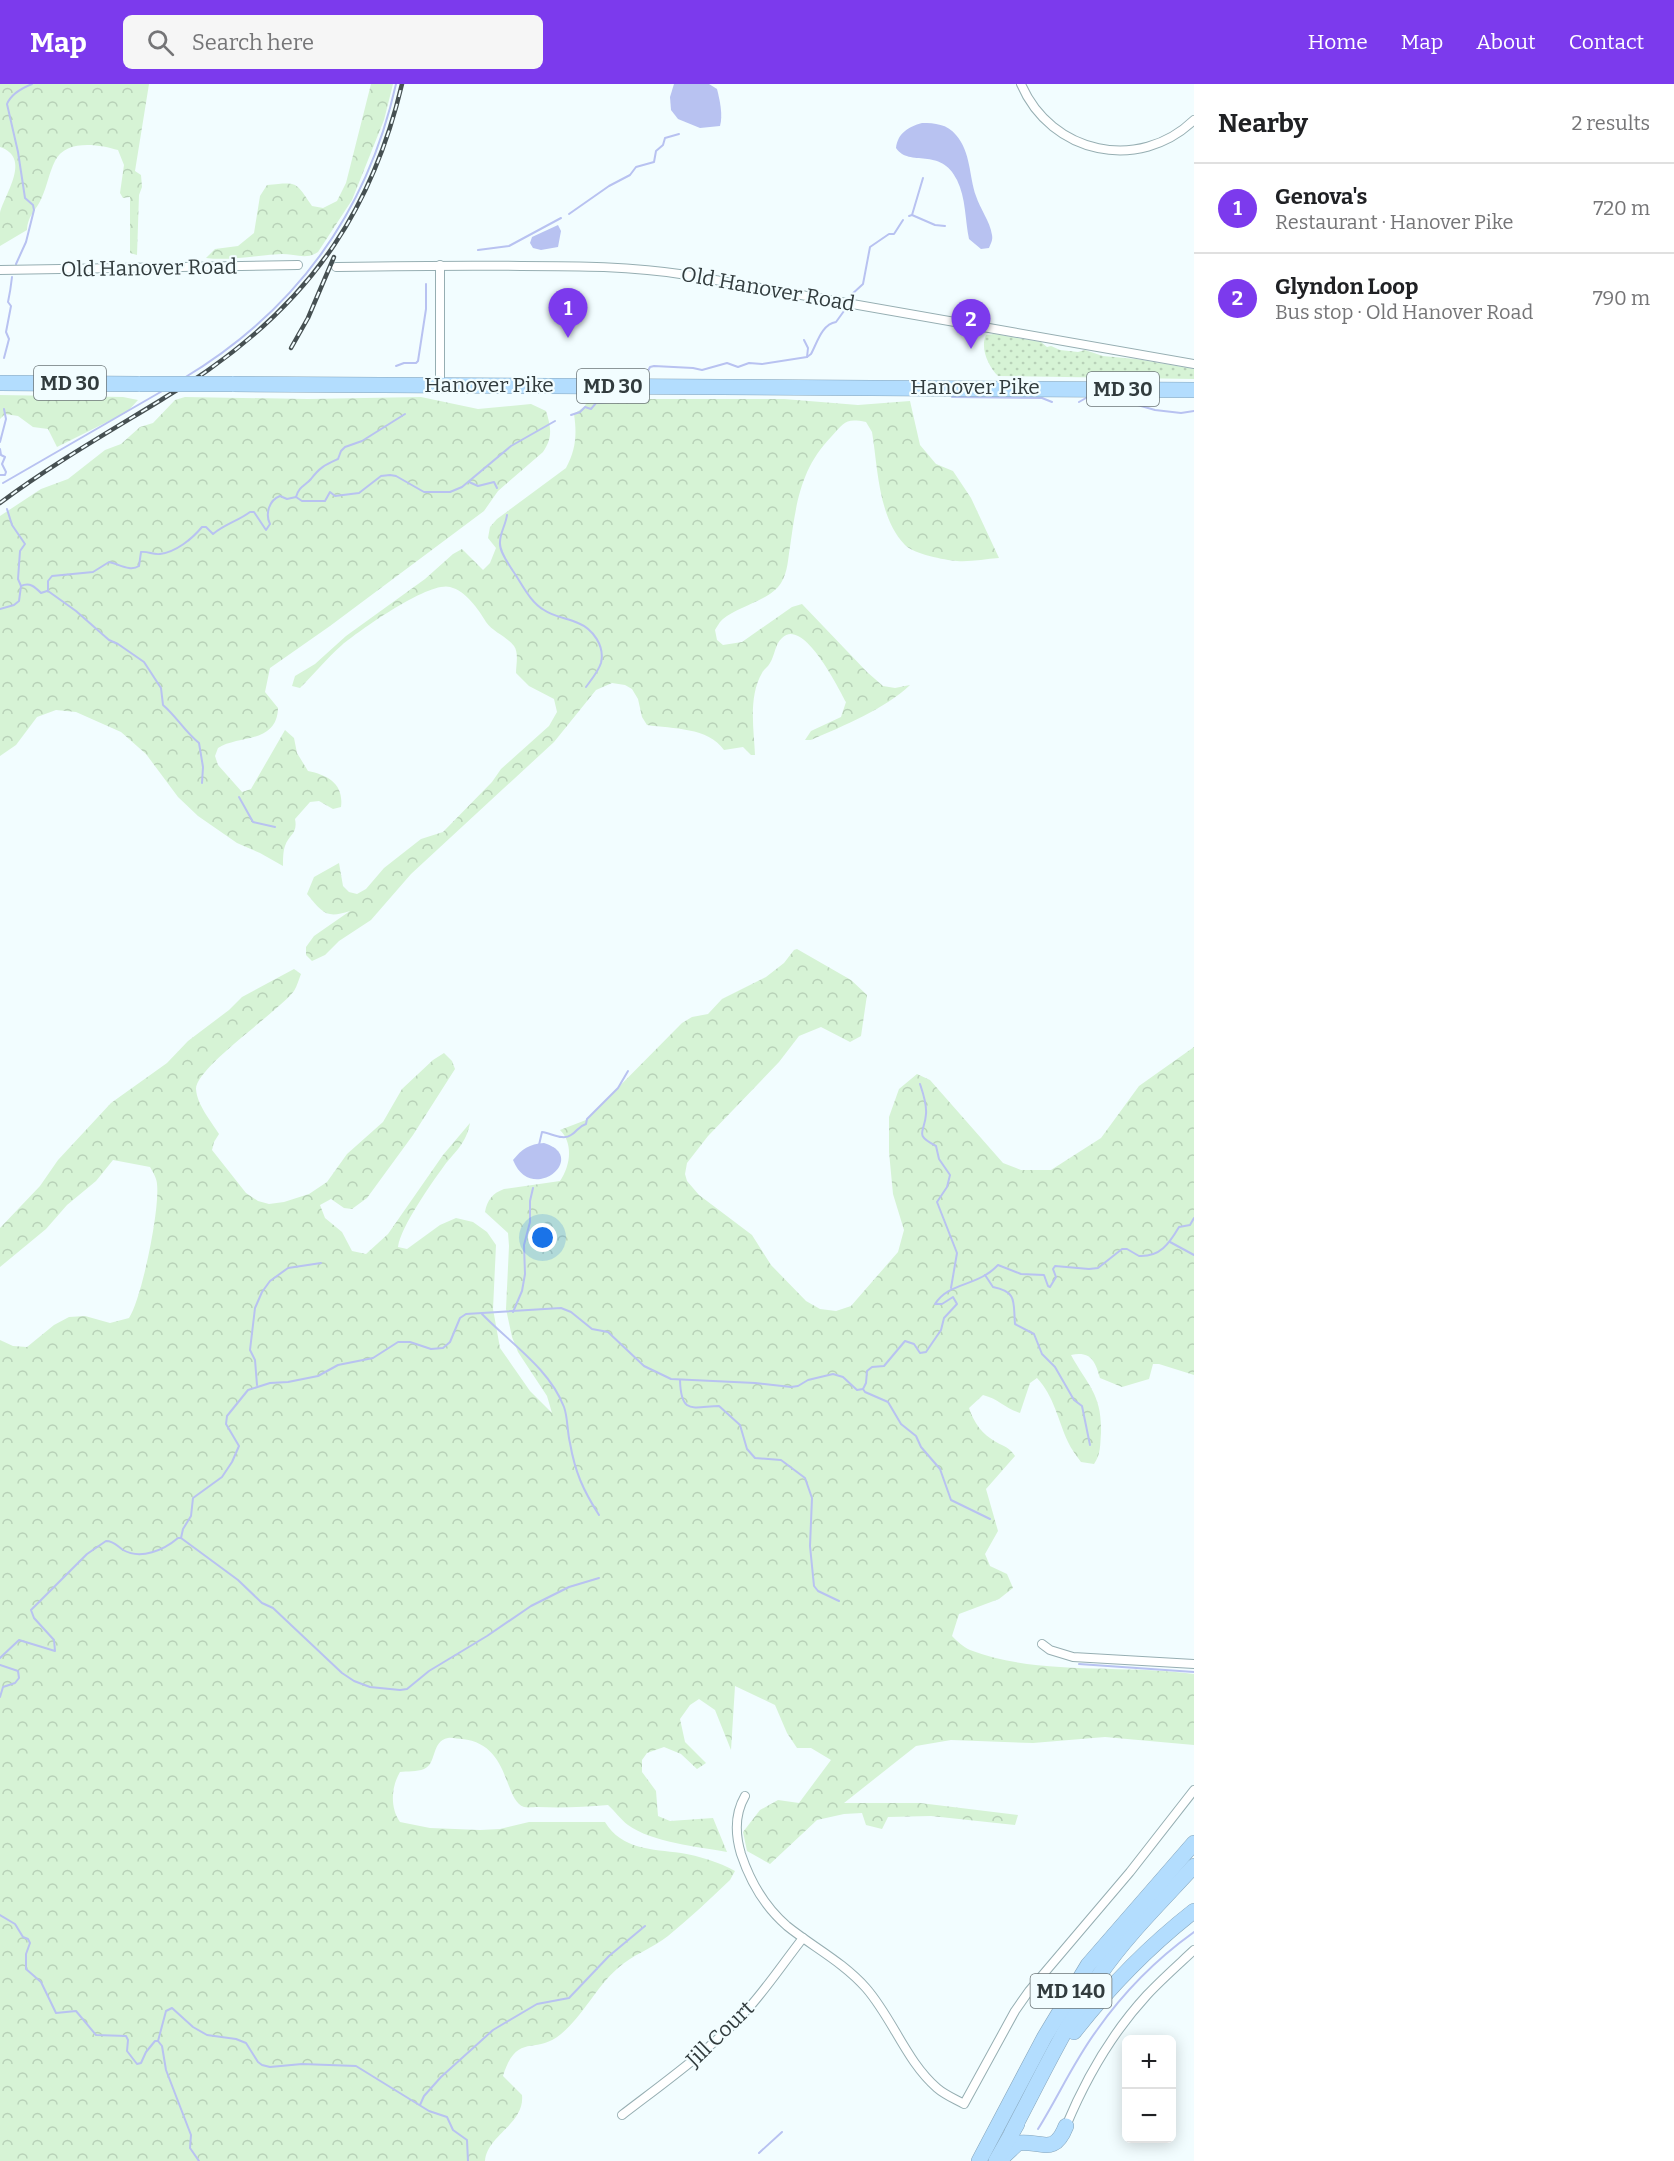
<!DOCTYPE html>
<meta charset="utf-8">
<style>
:root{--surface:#fff;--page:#f6f6f6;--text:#202124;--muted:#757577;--line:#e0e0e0;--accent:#7c3aed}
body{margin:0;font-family:Bitter,serif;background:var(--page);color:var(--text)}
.controls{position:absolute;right:18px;bottom:18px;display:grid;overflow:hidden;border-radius:9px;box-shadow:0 3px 15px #0003}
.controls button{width:54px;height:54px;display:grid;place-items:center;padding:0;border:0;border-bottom:2px solid var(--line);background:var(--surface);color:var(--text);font:30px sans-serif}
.you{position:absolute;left:543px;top:1154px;width:21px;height:21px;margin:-15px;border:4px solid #fff;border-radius:50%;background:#1a73e8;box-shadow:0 0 0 9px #1a73e833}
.badge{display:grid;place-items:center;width:39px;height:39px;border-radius:50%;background:var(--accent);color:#fff;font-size:20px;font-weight:700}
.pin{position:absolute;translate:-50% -50px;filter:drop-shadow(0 2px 3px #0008)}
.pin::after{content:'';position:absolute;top:32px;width:21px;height:18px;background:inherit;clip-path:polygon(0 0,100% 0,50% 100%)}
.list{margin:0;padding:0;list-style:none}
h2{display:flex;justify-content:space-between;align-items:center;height:78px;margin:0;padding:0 24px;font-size:26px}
h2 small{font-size:20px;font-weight:400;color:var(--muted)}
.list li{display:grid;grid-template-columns:39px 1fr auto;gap:18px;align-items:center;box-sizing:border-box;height:90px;padding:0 24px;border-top:2px solid var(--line)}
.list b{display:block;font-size:22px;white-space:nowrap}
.list p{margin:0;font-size:20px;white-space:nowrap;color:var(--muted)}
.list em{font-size:20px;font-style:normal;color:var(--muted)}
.icon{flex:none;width:33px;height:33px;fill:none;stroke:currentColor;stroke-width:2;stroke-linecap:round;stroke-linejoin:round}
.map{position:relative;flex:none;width:1194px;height:2077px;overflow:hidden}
header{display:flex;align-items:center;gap:36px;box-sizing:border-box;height:84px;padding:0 30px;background:var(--accent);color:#fff}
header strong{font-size:28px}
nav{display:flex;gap:33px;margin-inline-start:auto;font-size:21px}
.search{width:420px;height:54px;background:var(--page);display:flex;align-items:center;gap:15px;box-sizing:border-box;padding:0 21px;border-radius:9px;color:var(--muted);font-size:22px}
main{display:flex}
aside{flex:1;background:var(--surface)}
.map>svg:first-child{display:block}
</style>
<header>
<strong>Map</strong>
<div class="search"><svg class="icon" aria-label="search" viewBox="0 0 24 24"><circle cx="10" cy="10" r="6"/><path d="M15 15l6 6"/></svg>Search here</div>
<nav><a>Home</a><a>Map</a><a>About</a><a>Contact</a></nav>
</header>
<main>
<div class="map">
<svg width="1194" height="2077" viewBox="0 0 1194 2077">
<defs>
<pattern id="grass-dots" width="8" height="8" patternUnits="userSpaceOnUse" patternTransform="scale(1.5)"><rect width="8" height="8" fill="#d6f3d5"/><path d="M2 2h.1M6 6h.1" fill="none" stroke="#b8d1b8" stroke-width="1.8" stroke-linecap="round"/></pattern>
<pattern id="forest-crowns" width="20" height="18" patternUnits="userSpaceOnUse" patternTransform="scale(1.5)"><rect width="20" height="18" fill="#d6f3d5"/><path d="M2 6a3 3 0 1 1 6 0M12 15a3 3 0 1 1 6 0" fill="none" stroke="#b8d1b8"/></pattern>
</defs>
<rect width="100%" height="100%" fill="#f2fdff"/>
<path fill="url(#grass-dots)" d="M 995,250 L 1041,258 L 1047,263 L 1051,262 L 1060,266 L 1078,268 L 1085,266 L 1103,272 L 1136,275 L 1194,285 L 1194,295 L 998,292 C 988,282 980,264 986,251 Z"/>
<g fill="url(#forest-crowns)">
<path d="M 0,0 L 149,0 L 135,87 L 141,91 L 142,103 L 139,111 L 137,171 L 130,169 L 130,113 L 123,114 L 120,109 L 124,81 L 118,66 C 99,60 65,55 55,77 C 49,89 47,102 42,113 C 37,126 28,130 27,146 L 0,162 C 0,152 0,139 0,129 C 5,109 32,74 0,63 Z"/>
<path d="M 371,0 L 393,0 L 384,36 L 352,116 L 318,168 C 307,176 295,170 282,170 C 257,171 231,177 206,174 L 215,165 L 238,162 L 254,149 L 260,112 L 267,101 C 298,98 295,97 312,122 L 323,124 L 337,117 L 346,99 Z"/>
<path d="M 0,311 L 123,313 L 138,316 L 127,328 L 57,363 L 48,345 L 33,343 L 18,332 L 5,330 L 0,335 Z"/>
<path d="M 185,313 L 308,315 L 421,313 L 478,325 L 531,320 L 546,327 C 551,343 553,354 543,368 L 498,407 L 484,427 L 330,542 L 270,584 L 265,608 L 278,624 C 277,660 238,651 218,664 L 215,672 L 218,681 L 242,708 L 251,705 L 285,646 L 294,654 L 297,669 L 308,687 C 328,691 344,700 341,723 L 333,725 L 319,717 L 310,718 L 295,735 C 298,750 289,750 285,762 C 283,767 283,776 283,782 L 260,769 L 237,759 L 198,732 L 178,713 L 146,670 L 121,648 L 76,628 L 56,626 L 37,633 L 16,661 L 0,672 L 0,432 L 41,405 L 68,395 L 105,366 L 121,360 L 140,343 L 153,339 L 175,316 Z"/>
<path d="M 589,315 L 784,315 L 858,321 L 910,317 L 920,361 L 936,380 L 953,387 L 971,414 L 999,474 C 985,475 971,478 957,477 C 944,476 914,470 905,461 C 878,433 878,384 872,348 L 866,338 C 845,334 845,338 831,353 C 800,385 796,421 790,463 C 788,474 788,488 781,499 C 771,516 738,522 723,535 C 720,537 717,543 715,546 L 717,556 L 723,561 L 742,558 L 792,523 L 802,520 L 867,588 L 883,602 L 895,604 L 910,601 C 885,625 843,642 811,656 L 805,656 L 811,647 L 841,633 L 846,618 C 839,605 803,532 782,554 C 775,560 775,571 770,579 C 768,583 764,585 762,589 C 748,613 754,646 755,671 L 751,671 L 743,663 L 724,666 C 708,643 673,645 647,641 L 642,633 L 638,615 L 632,605 L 625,601 L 612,599 L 596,606 L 554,658 L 411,790 L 371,836 L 339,857 L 325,871 L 312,877 L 306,871 L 306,863 L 314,852 L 350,827 C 326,835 323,829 307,810 L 314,793 L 339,779 L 343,802 L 349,808 L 357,810 L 366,805 L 384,784 L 421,755 L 443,748 L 492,698 L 501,685 L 549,642 L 557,628 L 554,615 L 529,602 L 516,589 C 516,581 519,569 514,562 C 506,552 493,548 486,538 C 478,525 466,507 450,503 C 429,497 360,546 342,561 C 327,574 314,590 300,604 L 292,602 L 295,592 L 315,580 L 346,552 L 425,495 L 453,470 L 462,465 L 483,486 L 490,479 L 496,464 L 488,454 L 490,443 L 497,435 L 566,384 C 576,366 577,350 574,330 L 584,323 Z"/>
<path d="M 797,865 L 851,896 L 867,911 L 861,952 L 850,958 L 821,943 L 799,952 L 779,978 L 708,1052 L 687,1079 L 685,1090 L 687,1097 L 699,1111 L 752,1151 L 771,1181 L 806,1217 L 820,1225 L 836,1227 L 851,1222 L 898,1168 L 904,1146 L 893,1110 L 889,1068 L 889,1033 L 899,1005 L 917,990 L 930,996 L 1003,1079 L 1021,1086 L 1051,1086 L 1101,1054 L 1139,1002 L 1194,963 L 1194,1291 L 1159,1280 L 1153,1280 L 1149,1295 L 1122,1303 L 1100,1294 C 1095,1277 1091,1267 1071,1271 C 1088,1302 1102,1310 1101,1349 C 1100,1361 1101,1370 1094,1380 L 1081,1378 C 1076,1371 1071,1365 1068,1358 C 1058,1336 1054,1312 1037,1294 L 1030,1299 L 1020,1329 C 1004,1324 999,1315 983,1311 L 969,1324 C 974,1339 982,1350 996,1358 C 1005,1363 1009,1363 1015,1372 L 986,1405 L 998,1447 L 985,1470 L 990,1482 L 1007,1490 L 1013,1504 L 999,1515 L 959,1530 L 952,1552 C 957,1557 963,1563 970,1566 C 1037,1592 1123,1580 1194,1590 L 1194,1661 L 1105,1653 L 1033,1659 L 951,1656 L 916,1662 L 844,1719 L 920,1719 L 1018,1731 L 1015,1741 L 931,1732 L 888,1733 L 882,1745 L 866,1741 L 862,1729 L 844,1730 L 817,1736 L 770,1780 L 747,1767 L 743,1748 L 760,1726 L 778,1716 L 799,1719 L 831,1676 L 811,1664 L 797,1664 L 787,1649 L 775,1621 L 735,1602 L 731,1666 L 715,1626 L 699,1615 L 690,1621 L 680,1635 L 685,1658 L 706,1679 L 697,1685 L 681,1670 L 664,1663 L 647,1669 L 642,1676 L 642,1688 L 656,1707 L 658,1732 L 670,1737 L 713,1734 L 727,1768 C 699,1763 651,1758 628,1741 C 621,1736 615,1727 608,1721 C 585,1723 562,1724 538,1723 C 534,1723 528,1724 524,1723 C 503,1716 511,1660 462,1655 C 458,1655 452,1653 448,1654 C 431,1657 437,1680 424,1685 C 417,1688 407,1687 400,1688 C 391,1703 390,1724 400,1738 L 430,1744 L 480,1746 L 500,1745 L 529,1738 L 605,1738 C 622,1766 652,1765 681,1769 C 699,1772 719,1778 735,1787 L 730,1796 C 710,1815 690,1834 668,1852 C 653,1864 632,1871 618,1884 C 596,1903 583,1932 561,1950 C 535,1972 517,1947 503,1992 L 522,2011 C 525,2040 487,2051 485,2077 L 0,2077 L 0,1256 L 13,1262 L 27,1263 L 54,1241 L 69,1233 L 85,1232 L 110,1239 L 129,1234 C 142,1214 160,1125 157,1100 C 157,1095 153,1088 150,1083 L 113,1076 L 96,1097 L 67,1121 L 46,1145 L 0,1183 L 0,1144 L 40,1102 L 58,1076 L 111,1019 L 167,979 L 188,957 L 229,926 L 242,913 L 294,885 L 301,890 C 299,895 297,902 294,907 C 278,928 196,983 196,1005 C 197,1021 211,1037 219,1050 L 214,1058 L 212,1066 L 246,1109 L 258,1117 L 269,1120 L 284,1118 L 309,1110 L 327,1098 L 347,1070 L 383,1038 L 402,1005 L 433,976 L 444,969 L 452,977 L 455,985 L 413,1051 L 367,1114 L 352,1125 L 344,1124 L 331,1115 L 320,1121 L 325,1134 L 342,1148 L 352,1167 L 366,1170 L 388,1150 L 443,1071 L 470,1039 C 466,1060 456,1066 444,1082 C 431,1100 401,1142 398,1163 L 407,1165 L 440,1141 L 456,1134 L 473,1138 L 487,1148 L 496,1161 L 493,1225 L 500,1264 L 530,1307 L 552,1329 L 547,1312 L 518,1268 L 512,1253 L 506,1225 L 509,1162 L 508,1149 L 485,1128 C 487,1116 493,1109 504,1105 L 560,1097 C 570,1082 574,1060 560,1046 L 586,1036 L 682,939 L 692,933 L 708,930 L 722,915 L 766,893 L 784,879 L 794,866 Z"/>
</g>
<g fill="#b8c2f1">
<path d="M 674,0 L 709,0 L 717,5 C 720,17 723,31 720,42 L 700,44 L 678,35 L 671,26 L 670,13 Z"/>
<path d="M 922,39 C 935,39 947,40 956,51 C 971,68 969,92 976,112 C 980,125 990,137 992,151 C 993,156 991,159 989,164 L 981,165 L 969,155 C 965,136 966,114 957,96 C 941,62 909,84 896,64 C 898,49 908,43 922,39 Z"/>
<path d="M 558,141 L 561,147 L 558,163 L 541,166 L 533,164 L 530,159 L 532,153 Z"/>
<path d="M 544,1059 C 590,1073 531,1122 513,1076 C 522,1065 529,1060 544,1059 Z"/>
</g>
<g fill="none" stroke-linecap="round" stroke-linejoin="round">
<g stroke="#b8c2f1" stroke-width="2">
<path d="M 569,130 L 609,102 L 630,91 L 636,83 L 654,78 L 656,67 L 663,61 L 665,54 L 679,50"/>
<path d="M 912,131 L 935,141 L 945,142"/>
<path d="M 909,132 L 912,131 L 923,94"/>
<path d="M 478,166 L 509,162 L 561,134"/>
<path d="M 16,180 L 26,158 L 34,126 L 33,121 L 25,114 L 18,68 L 7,20 C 11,10 22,4 32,0"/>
<path d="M 850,212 L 863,200 L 870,163 L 889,150 L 894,150 L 903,136"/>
<path d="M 804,256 L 808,264 L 807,273"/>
<path d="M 4,274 L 9,255 L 6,248 L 11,222 L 8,218 C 10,209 11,202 12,193"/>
<path d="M 396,282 L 404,279 L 416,279 L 418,277 L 426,225 L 426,200"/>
<path d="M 639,293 L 648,287 L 650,283 L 654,282 L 693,284 L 702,286 L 727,279 L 738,283 L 749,279 L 762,280 L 807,273 L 811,270 C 817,259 822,240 836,238 L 844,227"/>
<path d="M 184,294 C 297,226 367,129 396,0"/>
<path d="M 952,313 L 1042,314 L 1052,318"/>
<path d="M 1079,318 L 1086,314 L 1113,314 L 1155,326 L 1181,329 L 1194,327"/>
<path d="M 571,331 L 580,328 L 585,323 L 591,325 L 596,319 L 610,318 L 625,312"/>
<path d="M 0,358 L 6,335 L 4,325"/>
<path d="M 0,365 L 1,371 L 5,373 L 2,380 L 6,388 L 5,391 L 0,391"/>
<path d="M 469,398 L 478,402 L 494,398 L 497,404"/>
<path d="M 3,399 L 164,306"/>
<path d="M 296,413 C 299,402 305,402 311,395 C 320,383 325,381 338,375 L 341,367 L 345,363 L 362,357 L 405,330"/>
<path d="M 507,431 C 506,440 500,449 500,458 C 499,467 508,479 513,487 C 522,500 530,518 544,526 C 554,533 567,534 578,539 C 593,545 605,562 601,579 C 598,588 591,596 586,603"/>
<path d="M 21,502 C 30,498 35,503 41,509 L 47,507"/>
<path d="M 48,507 L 48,497 L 52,492 L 93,488 L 109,478 C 119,480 130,488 139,482 L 141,468 C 148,467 153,471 160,470 C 176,468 192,455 202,443 L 206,443 L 213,450 C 225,440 238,437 250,428 L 254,428 L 266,446 L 270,440 C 265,430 269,416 280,412 L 287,415 L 296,413 L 302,417 L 325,417 L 330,408 L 335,412 L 359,409 L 381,392 L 390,391 L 396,392 L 424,408 L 450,408 L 462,403 L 511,362 L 555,337"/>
<path d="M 48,507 L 76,527 L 109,556 L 118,560 L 144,578 L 161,604 L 163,621 C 177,633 185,648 199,659 L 203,683 L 202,699"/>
<path d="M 0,525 L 14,521 L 19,517 L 21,502 L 18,495 L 20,467 L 25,460 L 12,441 L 7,425"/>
<path d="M 239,713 L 253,738 L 275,743"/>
<path d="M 920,1000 C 923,1009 927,1020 926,1030 C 925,1049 913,1050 936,1062 L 939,1075 L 950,1091 L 947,1103 L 937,1118 L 957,1169 L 951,1204"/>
<path d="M 539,1061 L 542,1048 C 551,1049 563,1057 571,1051 C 578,1047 577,1043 586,1040 L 587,1035 L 618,1004 L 628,987"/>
<path d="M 1170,1158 L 1194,1171"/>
<path d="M 985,1191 L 993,1203 C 1018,1208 1013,1218 1015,1240 L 1034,1250 L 1042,1270 L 1055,1283 L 1074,1316 L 1082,1322 L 1090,1361"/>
<path d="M 513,1228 L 522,1207 L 525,1190 L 524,1161 L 530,1138 L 530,1117 L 533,1104"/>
<path d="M 482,1230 C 510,1259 549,1284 564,1323 C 568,1334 567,1347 570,1359 C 575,1388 583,1406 599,1431"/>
<path d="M 680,1296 C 681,1331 692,1323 719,1322 L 740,1341 L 747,1365 L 755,1374 L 781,1376 L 805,1394 L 812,1414 L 810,1462 L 814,1502 L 818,1507 L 839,1517"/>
<path d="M 257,1301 L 255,1276 L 250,1266 L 255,1224 L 262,1208 L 270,1197 L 288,1184 L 321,1179"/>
<path d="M 863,1305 L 866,1299 L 867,1287 L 872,1283 L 884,1282 L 905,1257 L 914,1260 L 920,1269 L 926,1268 L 941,1246 L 944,1234 L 957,1220 L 953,1213 L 942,1220 L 935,1220 C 947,1201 969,1202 987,1190 C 991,1188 995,1184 998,1181 L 1021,1190 L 1044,1191 L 1048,1202 L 1050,1203 L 1056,1193 L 1053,1185 L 1055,1182 L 1089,1185 L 1098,1184 L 1122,1165 L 1127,1165 L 1139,1172 C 1160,1173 1169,1160 1179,1143 L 1190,1141 L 1194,1134"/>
<path d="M 863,1305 L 865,1308 L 888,1318 L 901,1340 L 916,1352 L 921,1363 L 940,1385 L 951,1416 L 990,1435"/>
<path d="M 181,1454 L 238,1496 L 262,1519 L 273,1524 L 342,1589 L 354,1597 L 370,1603 L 400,1606 L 407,1605 L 429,1587 L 487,1552 L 531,1522 L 569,1503 L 599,1494"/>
<path d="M 0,1574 L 19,1556 L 55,1567 L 54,1556 L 34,1534 L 31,1526 L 87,1470 L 106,1457 C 114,1457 117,1462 123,1466 C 141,1476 164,1466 178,1454 L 181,1454 L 183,1445 L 191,1432 L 193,1414 L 222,1393 L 232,1378 L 239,1362 L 226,1340 L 227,1332 L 248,1306 L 270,1299 L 288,1298 L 318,1292 L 338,1281 L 373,1274 L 398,1258 L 410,1258 L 431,1265 L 443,1264 L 450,1258 L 460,1234 L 466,1230 L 561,1224 L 571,1228 L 592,1245 L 608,1248 L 644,1282 L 671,1295 L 755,1299 L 791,1303 L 798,1302 L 808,1296 L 833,1290 L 843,1293 L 857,1306 L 863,1305"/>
<path d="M 1079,1580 L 1194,1588"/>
<path d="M 0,1581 L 18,1587 L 19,1594 L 15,1599 L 3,1603 L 0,1613"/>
<path d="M 0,1831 L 15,1840 L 23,1853 L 28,1855 L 30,1859 L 26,1870 L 26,1885 L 41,1898 L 56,1929 L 76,1927 L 96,1951 L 126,1952 L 128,1956 L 127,1967 L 137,1980 L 141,1979 L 146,1968 L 155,1957 L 158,1957 L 166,1927 L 172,1924 L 193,1943 L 207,1951 L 236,1955 L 246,1959 L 258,1978 L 262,1981 L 270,1983 L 302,1980 L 356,1982 L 429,2027 L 447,2033 L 453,2046 L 467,2056 L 468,2077"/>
<path d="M 158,1957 L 162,1962 L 166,1986 L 191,2051 L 190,2064 L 199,2077"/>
<path d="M 420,2021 L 424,2012 L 441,1993 L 493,1946 L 537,1920 L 569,1914 L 609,1872 L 645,1842"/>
<path d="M 1038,2045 C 1058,2013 1074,1977 1097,1946 C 1125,1906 1155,1876 1194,1848"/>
<path d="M 759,2069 L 782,2048"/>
</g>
<defs>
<g id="street">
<path d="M 1021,0 C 1051,70 1139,89 1194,36"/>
<path d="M 336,183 C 398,182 459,181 521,182 C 577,182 631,182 687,191 L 1194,280"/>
<path d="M 0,186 L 298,181"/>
<path d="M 440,301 L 440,181"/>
<path d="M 1042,1560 L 1050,1566 L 1073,1573 L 1194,1580"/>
<path d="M 745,1712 C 734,1731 735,1750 741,1770 C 750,1797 765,1823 787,1842 C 813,1863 843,1878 866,1904 C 893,1935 906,1977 937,2004 C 945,2011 955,2015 964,2020 L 1015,1927 L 1029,1907 L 1130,1788 L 1194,1706"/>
<path d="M 622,2031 C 665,1998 709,1967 746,1927 C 767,1904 784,1878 803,1854"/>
<path d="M 1066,2042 C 1086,1994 1112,1949 1147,1911 C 1162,1895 1178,1881 1194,1866"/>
</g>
<g id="highway">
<path d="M 0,299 L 140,300"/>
<path d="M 232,300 L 1194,306"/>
<path d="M 1074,1948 C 1110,1902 1148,1863 1194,1827"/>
<path d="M 1012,2048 C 1040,1995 1066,1940 1100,1890 C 1127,1851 1162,1817 1194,1782"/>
<path d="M 1003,2073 L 1018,2059 C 1041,2056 1054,2073 1066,2042"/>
<path d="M 979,2077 L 1044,1954 L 1088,1881 L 1194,1759"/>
<path d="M 996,2077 L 1017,2040"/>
</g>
</defs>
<use href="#street" stroke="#96aeb2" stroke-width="10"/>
<use href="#highway" stroke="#86a5bb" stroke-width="16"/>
<use href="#street" stroke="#fff" stroke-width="8"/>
<use href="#highway" stroke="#b3ddfe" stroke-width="15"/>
<defs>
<g id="rail">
<path d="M 291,264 L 308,234 L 334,173"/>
<path d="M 0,419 C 51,381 107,349 161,316 C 178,305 195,296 211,284 C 314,211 373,123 402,0"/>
</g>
</defs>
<use href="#rail" stroke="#465052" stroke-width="4.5"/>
<use href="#rail" stroke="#f2fdff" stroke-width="2" stroke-dasharray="7" stroke-linecap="butt"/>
<defs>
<path id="highway-bridge" d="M 140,300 L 232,300"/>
</defs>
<use href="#highway-bridge" stroke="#86a5bb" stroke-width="16" stroke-linecap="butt"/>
<use href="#highway-bridge" stroke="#b3ddfe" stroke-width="15"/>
</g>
<g text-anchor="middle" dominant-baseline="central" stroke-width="4.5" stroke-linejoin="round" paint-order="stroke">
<g fill="#f2fdff" stroke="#6c7678" stroke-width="1.5">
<rect x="34" y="282" width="72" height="34" rx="4.5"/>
<rect x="577" y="285" width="72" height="34" rx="4.5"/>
<rect x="1087" y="288" width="72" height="34" rx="4.5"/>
<rect x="1030.5" y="1890" width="81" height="34" rx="4.5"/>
</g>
<g font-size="20" font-weight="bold" fill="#323c3e">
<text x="70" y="299">MD 30</text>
<text x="613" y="302">MD 30</text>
<text x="1123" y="305">MD 30</text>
<text x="1071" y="1907">MD 140</text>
</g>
<g font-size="21" fill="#323c3e" stroke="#f2fdff">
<text transform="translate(149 184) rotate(-1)">Old Hanover Road</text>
<text transform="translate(768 205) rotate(10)">Old Hanover Road</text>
<text x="489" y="301">Hanover Pike</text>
<text x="975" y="303">Hanover Pike</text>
<text transform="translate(720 1950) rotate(-44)">Jill Court</text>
</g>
</g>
</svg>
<div class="controls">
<button>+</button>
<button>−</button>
</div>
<div class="you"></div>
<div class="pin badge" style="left:568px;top:254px">1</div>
<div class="pin badge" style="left:971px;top:265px">2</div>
</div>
<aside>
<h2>Nearby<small>2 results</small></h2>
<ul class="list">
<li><span class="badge">1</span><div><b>Genova's</b><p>Restaurant · Hanover Pike</p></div><em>720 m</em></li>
<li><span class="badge">2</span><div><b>Glyndon Loop</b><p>Bus stop · Old Hanover Road</p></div><em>790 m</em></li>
</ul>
</aside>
</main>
